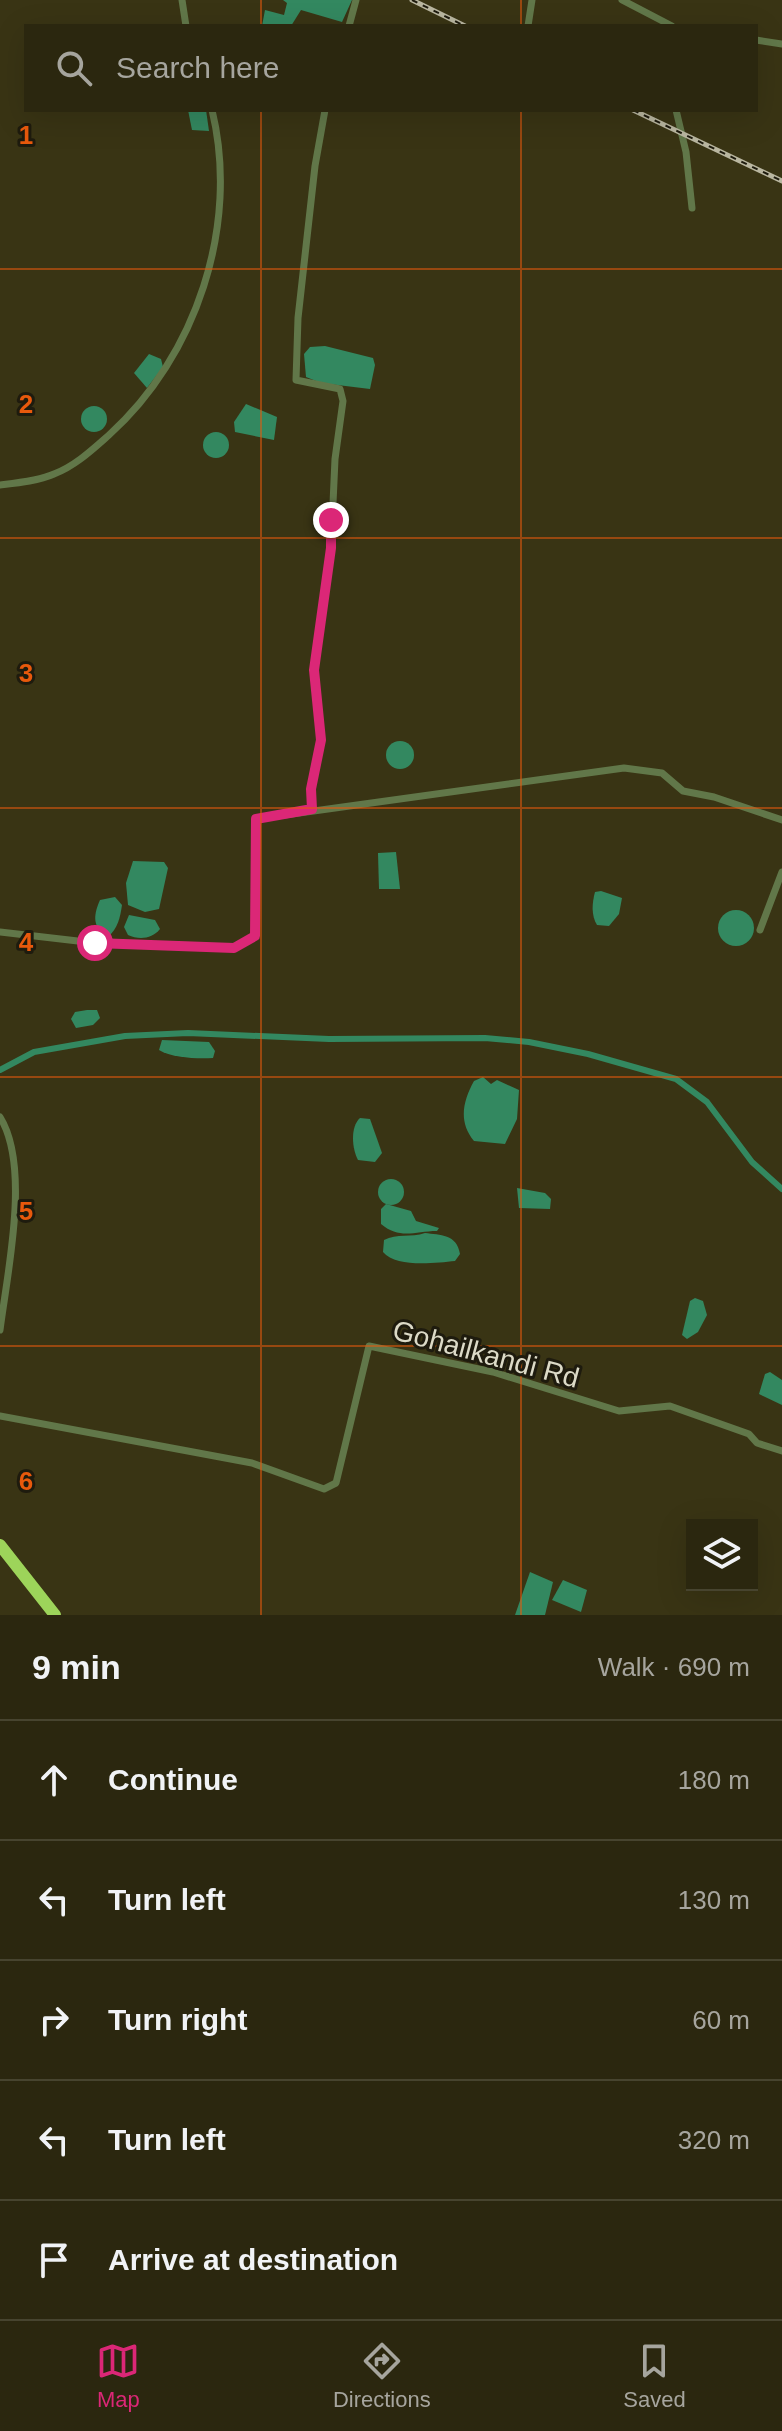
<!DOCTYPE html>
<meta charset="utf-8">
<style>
:root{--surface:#2b270f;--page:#332f18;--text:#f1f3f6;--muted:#a6a59e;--line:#47442f;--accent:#db2777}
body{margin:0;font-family:Arial,sans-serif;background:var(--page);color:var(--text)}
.controls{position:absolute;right:24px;bottom:24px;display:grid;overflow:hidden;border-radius:0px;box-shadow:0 8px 32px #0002}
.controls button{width:72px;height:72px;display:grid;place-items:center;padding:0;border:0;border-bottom:2px solid var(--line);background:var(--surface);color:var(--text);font:40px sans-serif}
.stop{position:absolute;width:24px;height:24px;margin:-18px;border:6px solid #db2777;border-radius:50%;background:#fff}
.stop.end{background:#db2777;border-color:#fff;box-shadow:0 2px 8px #0008}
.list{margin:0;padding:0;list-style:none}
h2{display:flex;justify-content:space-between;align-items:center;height:104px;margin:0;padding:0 32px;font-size:34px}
h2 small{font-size:26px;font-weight:400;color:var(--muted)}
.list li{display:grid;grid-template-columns:52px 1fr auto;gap:24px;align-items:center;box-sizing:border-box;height:120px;padding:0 32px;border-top:2px solid var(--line)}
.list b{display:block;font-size:30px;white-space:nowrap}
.list em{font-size:26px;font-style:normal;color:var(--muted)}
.icon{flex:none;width:44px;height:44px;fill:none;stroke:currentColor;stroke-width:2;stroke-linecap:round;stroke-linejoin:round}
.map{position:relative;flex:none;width:782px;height:1615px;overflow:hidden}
.search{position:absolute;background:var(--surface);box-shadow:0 8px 32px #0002;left:24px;right:24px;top:24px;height:88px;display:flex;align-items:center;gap:20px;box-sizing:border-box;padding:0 28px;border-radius:0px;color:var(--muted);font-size:30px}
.sheet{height:704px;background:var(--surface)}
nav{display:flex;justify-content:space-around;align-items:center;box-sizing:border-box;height:112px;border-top:2px solid var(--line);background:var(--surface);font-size:22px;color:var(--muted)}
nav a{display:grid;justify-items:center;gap:4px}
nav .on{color:var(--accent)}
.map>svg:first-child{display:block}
</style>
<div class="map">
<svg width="782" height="1615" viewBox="0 0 782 1615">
<rect width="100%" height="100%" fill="#393414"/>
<g fill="#338860">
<path d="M 283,0 L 352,0 L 342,22 L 301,10 L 291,26 L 262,26 L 265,10 L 284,15 L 287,3 Z"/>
<path d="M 188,110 L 206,110 L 209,131 L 192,130 Z"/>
<path d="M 325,346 L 373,358 L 375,365 L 370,389 L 321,383 L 306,377 L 304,354 L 310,347 Z"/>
<path d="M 149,354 L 161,359 L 163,367 L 147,388 L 134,373 Z"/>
<path d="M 246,404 L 277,417 L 274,440 L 235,432 L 234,422 Z"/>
<circle cx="94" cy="419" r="13"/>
<circle cx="216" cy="445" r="13"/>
<circle cx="400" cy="755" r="14"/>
<path d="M 396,852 L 400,889 L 379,889 L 378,853 Z"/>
<path d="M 133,861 L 164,862 L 168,868 L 159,909 L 145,912 L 128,905 L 126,883 Z"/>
<path d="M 601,891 L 622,898 L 619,914 L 609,926 L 597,925 C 591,915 592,903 595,892 Z"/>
<path d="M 115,897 L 122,905 C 120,918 118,928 108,937 L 104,936 C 92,924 94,914 100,900 Z"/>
<circle cx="736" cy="928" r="18"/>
<path d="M 129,915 L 155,920 L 160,929 C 152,939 139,940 128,935 L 124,927 Z"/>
<path d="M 87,1010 L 97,1010 L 100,1018 L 93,1025 L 76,1028 L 71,1019 L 75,1012 Z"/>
<path d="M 162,1040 L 209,1042 L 215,1051 L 213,1058 C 198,1059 172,1058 159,1050 Z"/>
<path d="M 483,1077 L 491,1084 L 497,1080 L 519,1090 L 517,1119 L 505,1144 L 474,1141 C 458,1122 463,1101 474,1081 Z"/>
<path d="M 360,1118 L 370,1119 L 382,1153 L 375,1162 L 358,1160 C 352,1149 350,1127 360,1118 Z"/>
<circle cx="391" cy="1192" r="13"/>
<path d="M 517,1188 L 545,1193 L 551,1199 L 550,1209 L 519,1208 Z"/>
<path d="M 386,1204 L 411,1211 L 416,1221 L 439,1228 L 437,1231 C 415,1231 400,1240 381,1224 L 381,1209 Z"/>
<path d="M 425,1233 C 440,1235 457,1234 460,1254 L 455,1261 C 435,1263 396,1268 383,1252 L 384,1240 C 397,1233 411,1238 425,1233 Z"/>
<path d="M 695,1298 L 703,1301 L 707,1315 L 698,1332 L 687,1339 L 682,1335 L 690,1301 Z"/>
<path d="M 770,1372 L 782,1380 L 782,1405 L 759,1394 L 765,1374 Z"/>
<path d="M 530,1572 L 553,1582 L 545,1615 L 515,1615 Z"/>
<path d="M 563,1580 L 587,1590 L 581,1612 L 552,1600 Z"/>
</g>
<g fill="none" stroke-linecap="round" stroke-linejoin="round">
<path stroke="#338860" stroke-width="6" d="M 0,1070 L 34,1052 L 125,1036 L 188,1033 L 329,1039 L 485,1038 L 529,1042 L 588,1054 L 676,1079 L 707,1102 L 752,1162 L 782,1189"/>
<g stroke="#617749" stroke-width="7">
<path d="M 182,0 L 186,26"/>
<path d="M 622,0 L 672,26"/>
<path d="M 349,26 L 356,0"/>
<path d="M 528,26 L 532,0"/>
<path d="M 756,40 L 782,44"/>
<path d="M 676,110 L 686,152 L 692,208"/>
<path d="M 0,485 C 17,483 38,481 54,474 C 75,466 92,450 109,435 C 196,357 240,225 212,110"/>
<path d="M 312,809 L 311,789 L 321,740 L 314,670 L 331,548 L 335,459 L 343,401 L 340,389 L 296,380 L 298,318 L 315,166 L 325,110"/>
<path d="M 760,930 L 782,872"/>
<path d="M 0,932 L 95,943 L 234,948 L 255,936 L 256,819 L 624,768 L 662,773 L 683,791 L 714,797 L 782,820"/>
<path d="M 0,1117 C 31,1167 7,1274 0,1330"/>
<path d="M 0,1416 L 252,1463 L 324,1489 L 336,1483 L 369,1346 L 493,1372 L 619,1411 L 670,1406 L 749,1434 L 757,1443 L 782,1451"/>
</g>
<path stroke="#9dd45a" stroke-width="12" d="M 0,1545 L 55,1615"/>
<defs>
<g id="rail">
<path d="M 412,0 L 465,26"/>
<path d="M 633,110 L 782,181"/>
</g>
</defs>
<use href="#rail" stroke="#b9b6a0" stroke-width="5"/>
<use href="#rail" stroke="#1e1b0e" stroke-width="2" stroke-dasharray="6" stroke-linecap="butt"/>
</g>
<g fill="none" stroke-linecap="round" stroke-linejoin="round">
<path stroke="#db2777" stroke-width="10" d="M 95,943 L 234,948 L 255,936 L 256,819 L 312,809 L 311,789 L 321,740 L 314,670 L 331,548 L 331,520"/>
</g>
<path fill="none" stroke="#e8590c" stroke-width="2" stroke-opacity="0.55" d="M 261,0 L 261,26M 521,0 L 521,26M 261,110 L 261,1615M 521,110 L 521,1615M 0,269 L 782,269M 0,538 L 782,538M 0,808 L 782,808M 0,1077 L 782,1077M 0,1346 L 782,1346"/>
<g text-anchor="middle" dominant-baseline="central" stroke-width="6" stroke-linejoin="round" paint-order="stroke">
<g font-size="28" fill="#dcdac7" stroke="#1e1b0e">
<text transform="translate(486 1354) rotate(15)">Gohailkandi Rd</text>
</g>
</g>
<g font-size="26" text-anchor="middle" font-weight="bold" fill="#e8590c" stroke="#1e1b0e" stroke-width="6" stroke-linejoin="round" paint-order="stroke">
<text x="26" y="144">1</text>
<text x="26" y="413">2</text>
<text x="26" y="682">3</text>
<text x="26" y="951">4</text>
<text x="26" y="1220">5</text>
<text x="26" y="1490">6</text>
</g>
</svg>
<div class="controls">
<button><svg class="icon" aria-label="layers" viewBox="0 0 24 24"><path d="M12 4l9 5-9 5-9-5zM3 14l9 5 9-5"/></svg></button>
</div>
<div class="stop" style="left:95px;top:943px"></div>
<div class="stop end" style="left:331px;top:520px"></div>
<div class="search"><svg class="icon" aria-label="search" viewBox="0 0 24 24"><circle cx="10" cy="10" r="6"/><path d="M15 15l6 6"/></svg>Search here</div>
</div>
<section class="sheet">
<h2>9 min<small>Walk · 690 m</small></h2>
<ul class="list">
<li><svg class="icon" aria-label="ahead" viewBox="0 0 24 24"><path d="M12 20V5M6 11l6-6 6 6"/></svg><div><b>Continue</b></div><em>180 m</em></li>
<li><svg class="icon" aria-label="left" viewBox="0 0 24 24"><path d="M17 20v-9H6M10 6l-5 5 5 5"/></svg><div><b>Turn left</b></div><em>130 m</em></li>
<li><svg class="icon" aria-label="right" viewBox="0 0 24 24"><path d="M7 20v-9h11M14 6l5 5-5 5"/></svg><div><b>Turn right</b></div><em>60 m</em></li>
<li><svg class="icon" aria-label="left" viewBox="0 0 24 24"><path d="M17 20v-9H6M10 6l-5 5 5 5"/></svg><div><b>Turn left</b></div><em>320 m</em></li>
<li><svg class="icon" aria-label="arrive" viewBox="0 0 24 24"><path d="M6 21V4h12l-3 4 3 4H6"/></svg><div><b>Arrive at destination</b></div></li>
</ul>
</section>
<nav>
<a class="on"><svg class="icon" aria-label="map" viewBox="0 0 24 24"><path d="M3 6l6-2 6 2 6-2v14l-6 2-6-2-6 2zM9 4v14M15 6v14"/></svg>Map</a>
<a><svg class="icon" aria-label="directions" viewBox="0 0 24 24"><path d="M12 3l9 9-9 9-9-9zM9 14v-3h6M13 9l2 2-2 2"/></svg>Directions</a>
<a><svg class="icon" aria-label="saved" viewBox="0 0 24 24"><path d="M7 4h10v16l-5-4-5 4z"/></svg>Saved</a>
</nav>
